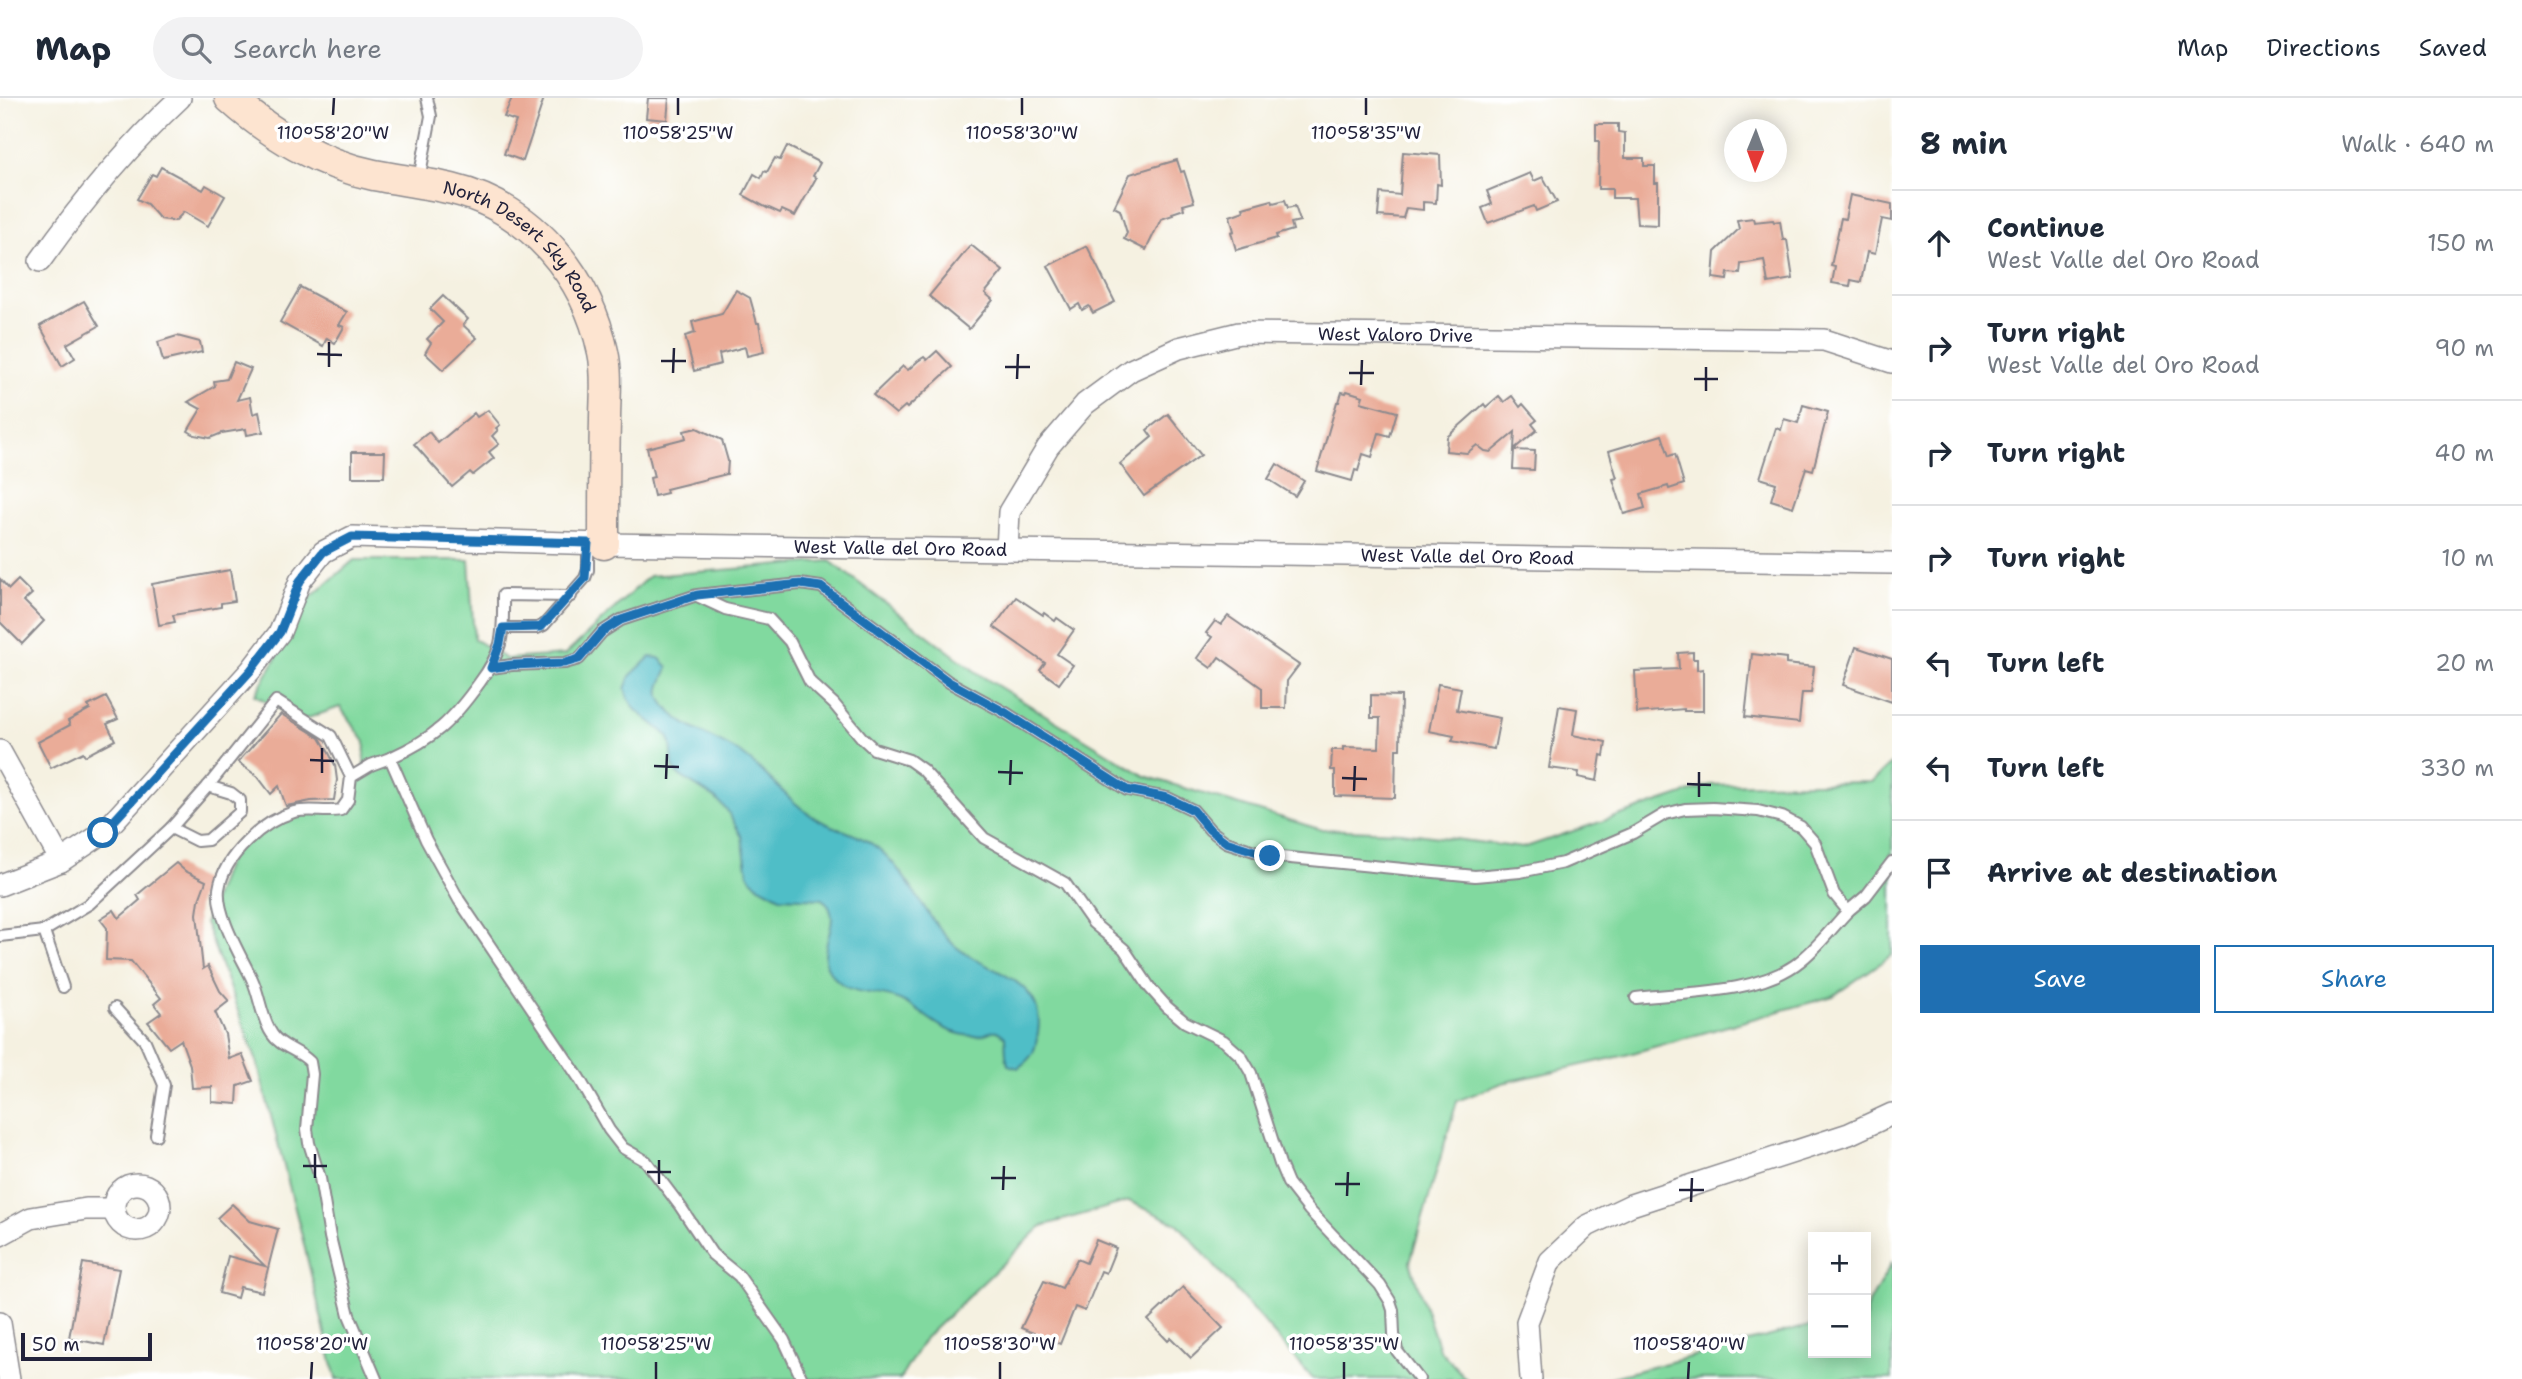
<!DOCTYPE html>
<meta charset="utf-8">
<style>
:root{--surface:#fff;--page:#f2f2f3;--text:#1f2937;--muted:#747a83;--line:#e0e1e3;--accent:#1f6fb2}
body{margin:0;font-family:"Shantell Sans",sans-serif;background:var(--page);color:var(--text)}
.controls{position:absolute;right:21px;bottom:21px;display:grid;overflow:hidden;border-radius:0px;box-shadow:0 4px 18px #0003}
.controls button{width:63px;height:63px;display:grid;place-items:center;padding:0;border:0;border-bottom:2px solid var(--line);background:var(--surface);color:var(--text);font:35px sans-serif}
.compass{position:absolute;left:1724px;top:21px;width:63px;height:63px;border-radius:50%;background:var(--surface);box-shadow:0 4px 18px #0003;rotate:181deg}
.scale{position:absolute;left:21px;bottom:18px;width:131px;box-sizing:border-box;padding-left:7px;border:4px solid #22223b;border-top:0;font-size:19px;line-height:24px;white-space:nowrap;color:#22223b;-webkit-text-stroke:5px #fff;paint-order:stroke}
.stop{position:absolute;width:21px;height:21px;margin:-16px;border:5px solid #1f6fb2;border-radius:50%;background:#fff}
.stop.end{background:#1f6fb2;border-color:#fff;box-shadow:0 2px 7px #0008}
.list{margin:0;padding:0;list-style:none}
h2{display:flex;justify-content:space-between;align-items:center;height:91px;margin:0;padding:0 28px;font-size:30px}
h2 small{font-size:23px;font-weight:400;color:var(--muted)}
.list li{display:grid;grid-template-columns:46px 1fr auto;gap:21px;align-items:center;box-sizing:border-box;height:105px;padding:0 28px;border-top:2px solid var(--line)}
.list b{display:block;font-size:26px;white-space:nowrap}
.list p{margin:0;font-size:23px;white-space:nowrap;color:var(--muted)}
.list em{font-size:23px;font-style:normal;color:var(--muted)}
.actions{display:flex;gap:14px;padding:21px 28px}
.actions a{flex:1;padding:16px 0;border:2px solid var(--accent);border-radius:0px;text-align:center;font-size:24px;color:var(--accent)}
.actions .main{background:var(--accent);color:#fff}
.icon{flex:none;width:38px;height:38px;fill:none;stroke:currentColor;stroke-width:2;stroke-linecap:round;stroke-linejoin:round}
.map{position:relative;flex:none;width:1892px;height:1281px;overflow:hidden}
header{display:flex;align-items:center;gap:42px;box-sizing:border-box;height:98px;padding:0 35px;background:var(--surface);border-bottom:2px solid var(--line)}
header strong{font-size:33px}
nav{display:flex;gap:38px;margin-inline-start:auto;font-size:24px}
.search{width:490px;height:63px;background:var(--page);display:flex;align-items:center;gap:18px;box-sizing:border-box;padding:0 24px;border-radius:38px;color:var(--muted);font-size:26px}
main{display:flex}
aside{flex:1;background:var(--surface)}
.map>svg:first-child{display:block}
</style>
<header>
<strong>Map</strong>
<div class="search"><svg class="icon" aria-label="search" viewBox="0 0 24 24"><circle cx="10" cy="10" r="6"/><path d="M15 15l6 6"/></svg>Search here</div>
<nav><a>Map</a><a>Directions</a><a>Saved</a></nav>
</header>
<main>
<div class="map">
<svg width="1892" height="1281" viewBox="0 0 1892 1281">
<rect width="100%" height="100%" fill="#fff"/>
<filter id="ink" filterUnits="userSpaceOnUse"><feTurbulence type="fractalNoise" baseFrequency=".0143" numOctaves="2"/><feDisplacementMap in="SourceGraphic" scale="14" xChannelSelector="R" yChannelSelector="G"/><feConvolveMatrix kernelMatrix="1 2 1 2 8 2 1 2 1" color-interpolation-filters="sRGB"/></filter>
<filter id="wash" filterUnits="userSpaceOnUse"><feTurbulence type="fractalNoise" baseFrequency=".00686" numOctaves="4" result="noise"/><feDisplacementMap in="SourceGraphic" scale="28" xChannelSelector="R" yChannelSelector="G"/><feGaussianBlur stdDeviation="1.57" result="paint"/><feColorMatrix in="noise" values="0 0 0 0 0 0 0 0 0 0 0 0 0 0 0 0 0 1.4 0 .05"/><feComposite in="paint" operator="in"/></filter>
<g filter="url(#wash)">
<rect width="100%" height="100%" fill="#f5f1e1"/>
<g fill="#81d99f" stroke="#527e6d" stroke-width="2">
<path d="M 354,462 L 469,462 L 474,541 L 506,561 L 565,557 L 649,478 L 830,463 L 980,577 L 1145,678 L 1319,731 L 1401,734 L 1523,750 L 1710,687 L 1872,684 L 1892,665 L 1892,857 L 1833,898 L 1622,958 L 1502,985 L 1457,1003 L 1410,1164 L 1439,1251 L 1466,1281 L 1313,1281 L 1178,1126 L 1129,1103 L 1042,1128 L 925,1240 L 900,1281 L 336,1281 L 300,1130 L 257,964 L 205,824 L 231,754 L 287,716 L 346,710 L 364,669 L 365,644 L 340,609 L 300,623 L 255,597 L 311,499 Z"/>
<path d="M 1892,1164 L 1892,1281 L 1605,1281 L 1813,1227 L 1813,1255 L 1866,1255 L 1866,1211 Z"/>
</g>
<path fill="#50bec7" stroke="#397081" stroke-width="2" d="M 650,559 L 659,560 L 668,569 C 665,580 655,592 662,603 C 679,631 716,638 741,656 C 769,675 788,704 817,721 C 837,732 861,736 879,751 C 910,778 925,819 954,847 C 985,875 1047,879 1038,935 C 1035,954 1033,959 1018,970 L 1008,967 L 1006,957 L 1005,939 C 993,928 994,934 982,937 C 975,939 967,938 960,936 C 937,931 922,912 900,902 C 883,894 859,897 843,887 C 800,856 851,828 823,801 L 780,799 L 756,786 L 748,776 L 742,739 L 727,712 L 715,700 L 677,676 L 673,668 L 671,645 L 668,638 L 636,612 L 628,600 L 625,591 L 630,578 Z"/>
<g id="blocks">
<g fill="#eaac98">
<path d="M 512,0 L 544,0 L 523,63 L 504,56 L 516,23 L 504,19 Z"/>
<path d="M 648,0 L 669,0 L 667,22 L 646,20 Z"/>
<path d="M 1596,26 L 1618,26 L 1618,34 L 1625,35 L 1625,60 L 1644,60 L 1644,68 L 1655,68 L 1655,85 L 1658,85 L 1658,127 L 1637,126 L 1635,100 L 1612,100 L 1612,91 L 1598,91 L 1599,43 L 1596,43 Z"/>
<path d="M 787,48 L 820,65 L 813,78 L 816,80 L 795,118 L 782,112 L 780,115 L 767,109 L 767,110 L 743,97 L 754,76 L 761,80 L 764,73 L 767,74 L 775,60 L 780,62 Z"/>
<path d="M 1403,54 L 1440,57 L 1441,87 L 1437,86 L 1436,105 L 1423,104 L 1423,112 L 1406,110 L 1403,120 L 1378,118 L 1380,95 L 1400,97 Z"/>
<path d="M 1177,62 L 1181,74 L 1184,73 L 1194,104 L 1183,107 L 1184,111 L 1172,115 L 1173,117 L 1161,121 L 1146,152 L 1124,141 L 1127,135 L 1120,112 L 1114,109 L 1130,76 Z"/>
<path d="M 161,69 L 203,92 L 206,87 L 225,98 L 208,128 L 184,114 L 175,123 L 160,121 L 147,106 L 137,101 L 152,76 L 156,78 Z"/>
<path d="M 1530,75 L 1534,83 L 1543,79 L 1557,104 L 1536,113 L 1534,108 L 1488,125 L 1482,110 L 1492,106 L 1487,93 Z"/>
<path d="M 1850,97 L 1892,106 L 1892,123 L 1882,121 L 1875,156 L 1867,154 L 1861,184 L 1851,182 L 1850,188 L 1832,185 L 1835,169 L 1831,168 L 1841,120 L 1845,121 Z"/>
<path d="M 1272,102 L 1273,105 L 1285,102 L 1288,110 L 1295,108 L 1300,123 L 1291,125 L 1293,132 L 1276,137 L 1277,140 L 1236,152 L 1231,134 L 1234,133 L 1230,118 L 1244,113 L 1243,110 Z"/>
<path d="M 1753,120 L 1754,124 L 1773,122 L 1774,124 L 1780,123 L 1783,142 L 1787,142 L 1793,181 L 1768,185 L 1764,162 L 1741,166 L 1740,176 L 1728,175 L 1727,182 L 1713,180 L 1715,154 L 1739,131 L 1737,122 Z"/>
<path d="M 971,147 L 1003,173 L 985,195 L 993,202 L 969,231 L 929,198 Z"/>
<path d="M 1087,148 L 1115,204 L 1093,215 L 1089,208 L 1082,212 L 1079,206 L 1071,211 L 1048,168 Z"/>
<path d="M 300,189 L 347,214 L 339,227 L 344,229 L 335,245 L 327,240 L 323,248 L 280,224 Z"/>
<path d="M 736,192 L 750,200 L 757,225 L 759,225 L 764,254 L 747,258 L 745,249 L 719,256 L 721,266 L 694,273 L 685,238 L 695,235 L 692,224 L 722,216 Z"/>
<path d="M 443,198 L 468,221 L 463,227 L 477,240 L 443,272 L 425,255 L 431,245 L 427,241 L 443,224 L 430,211 Z"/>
<path d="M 84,203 L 99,228 L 67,246 L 75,260 L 62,268 L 40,228 Z"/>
<path d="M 177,238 L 200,244 L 202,254 L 163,263 L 158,244 Z"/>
<path d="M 937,253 L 952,269 L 907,310 L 905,308 L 896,316 L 873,297 L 903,268 L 908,272 L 918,263 L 924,259 L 927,262 Z"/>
<path d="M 234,264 L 251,271 L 237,302 L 250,299 L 253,316 L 259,314 L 263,334 L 247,337 L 246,331 L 222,335 L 210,340 L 195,337 L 188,333 L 201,311 L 188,304 L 215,288 L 214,283 L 227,281 Z"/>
<path d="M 1347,293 L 1363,298 L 1361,304 L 1397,314 L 1390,338 L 1379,335 L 1372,359 L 1363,356 L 1358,373 L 1355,372 L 1352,383 L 1317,373 L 1337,304 L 1339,304 L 1342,294 L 1346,295 Z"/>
<path d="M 1499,298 L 1504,304 L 1512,298 L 1520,309 L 1523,306 L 1537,322 L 1532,326 L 1537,332 L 1514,351 L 1515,334 L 1491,354 L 1485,353 L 1477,347 L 1467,355 L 1446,353 L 1447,339 L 1484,306 L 1486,309 Z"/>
<path d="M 1803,307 L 1828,314 L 1813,372 L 1806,370 L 1793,409 L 1771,402 L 1776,385 L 1760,380 L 1776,330 L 1781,332 L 1784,321 L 1798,325 Z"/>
<path d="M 488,312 L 500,327 L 496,330 L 498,332 L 492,338 L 499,346 L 489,354 L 494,360 L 473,377 L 470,374 L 452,389 L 414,346 L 429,334 L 438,345 L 474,315 L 477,319 Z"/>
<path d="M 1168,316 L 1201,357 L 1144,398 L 1120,366 L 1152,339 L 1147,332 Z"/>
<path d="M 697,330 L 722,342 L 728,363 L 727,376 L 666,391 L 667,395 L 654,398 L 650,380 L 654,379 L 647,350 L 686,340 L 684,333 Z"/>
<path d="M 1662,337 L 1669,358 L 1675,356 L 1684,386 L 1669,391 L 1668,388 L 1641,396 L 1645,410 L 1624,416 L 1613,381 L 1617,380 L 1609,353 Z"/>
<path d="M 1514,352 L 1535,353 L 1534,372 L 1513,371 Z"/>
<path d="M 352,354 L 385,354 L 384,379 L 352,379 Z"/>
<path d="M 1277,366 L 1304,383 L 1295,398 L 1268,381 Z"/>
<path d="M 230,472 L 235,503 L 221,505 L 221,509 L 173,517 L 175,524 L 159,527 L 152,486 Z"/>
<path d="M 0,481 L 9,491 L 18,482 L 32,496 L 24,503 L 44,523 L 22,546 L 0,524 Z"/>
<path d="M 1016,499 L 1043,517 L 1044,515 L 1055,523 L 1057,520 L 1074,532 L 1057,556 L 1073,567 L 1059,586 L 1040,572 L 1045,565 L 994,529 Z"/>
<path d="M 1228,518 L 1299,567 L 1287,583 L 1286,610 L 1262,610 L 1262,590 L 1219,559 L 1211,570 L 1197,560 L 1212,539 L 1206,535 L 1215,523 L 1221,527 Z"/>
<path d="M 1856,549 L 1892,561 L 1892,604 L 1843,587 Z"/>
<path d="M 1693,554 L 1693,561 L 1697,561 L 1697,572 L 1703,571 L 1703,613 L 1684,613 L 1684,611 L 1637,615 L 1635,573 L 1679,571 L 1678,555 Z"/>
<path d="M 1752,556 L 1786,560 L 1786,566 L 1814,569 L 1811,595 L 1802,595 L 1799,625 L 1745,619 Z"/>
<path d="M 1438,586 L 1461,590 L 1457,612 L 1500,620 L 1494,651 L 1452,643 L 1454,638 L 1429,633 Z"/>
<path d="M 1371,597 L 1401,598 L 1400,651 L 1396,651 L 1395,700 L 1335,698 L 1335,672 L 1331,672 L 1332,652 L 1343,652 L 1343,649 L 1379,650 L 1380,620 L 1371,620 Z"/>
<path d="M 106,599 L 118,621 L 107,626 L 115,642 L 85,658 L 83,654 L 51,670 L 38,644 L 70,627 L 68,623 L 90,611 L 88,608 Z"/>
<path d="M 1559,608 L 1577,611 L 1573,637 L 1606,644 L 1604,658 L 1601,657 L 1597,683 L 1578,679 L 1579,674 L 1549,670 Z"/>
<path d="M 281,616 L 320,640 L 329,655 L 335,667 L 337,682 L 334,702 L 311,703 L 286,708 L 279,688 L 271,696 L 258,679 L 238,664 Z"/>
<path d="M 176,765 L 185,773 L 206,783 L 199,802 L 197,816 L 203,871 L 208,868 L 220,893 L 229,903 L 215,914 L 225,936 L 229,961 L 242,956 L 253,983 L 238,988 L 237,1006 L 212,1004 L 212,989 L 192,990 L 190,967 L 181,942 L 169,950 L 148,924 L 161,915 L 154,906 L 161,900 L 131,863 L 106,862 L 107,830 L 100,821 L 114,812 L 119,820 L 140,802 L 137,797 Z"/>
<path d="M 232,1106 L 250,1123 L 278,1131 L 262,1194 L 240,1189 L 237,1200 L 219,1195 L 228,1158 L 265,1168 L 217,1120 Z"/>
<path d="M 1096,1142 L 1116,1150 L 1106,1175 L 1101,1173 L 1085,1213 L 1075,1209 L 1060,1246 L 1021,1230 L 1044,1183 L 1062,1190 L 1077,1161 L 1086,1165 Z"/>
<path d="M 83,1165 L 119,1171 L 104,1247 L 69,1240 Z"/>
<path d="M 1183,1189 L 1223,1230 L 1191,1260 L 1171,1240 L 1168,1243 L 1148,1222 Z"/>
</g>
</g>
</g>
<g filter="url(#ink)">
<use href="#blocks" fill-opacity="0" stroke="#8c8a8e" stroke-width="2"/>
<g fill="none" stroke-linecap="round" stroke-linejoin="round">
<defs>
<g id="lane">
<path d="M 419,81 L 431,18 L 427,0"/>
<path d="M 697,498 L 725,511 L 769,521 L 790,544 L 810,584 L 834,606 L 862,640 L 874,651 L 909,662 L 923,672 L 984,740 L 1065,785 L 1093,825 L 1124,851 L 1150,890 L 1167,909 L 1185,924 L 1224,943 L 1241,958 L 1251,975 L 1280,1066 L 1288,1085 L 1309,1112 L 1380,1187 L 1390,1203 L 1393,1212 L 1394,1236 L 1397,1253 L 1419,1281"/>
<path d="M 503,530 L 537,530 L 544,527 L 585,480 L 588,472 L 588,445"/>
<path d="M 491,570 L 512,567 L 565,565 L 579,561 L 602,534 L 621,522 L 697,497 L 800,486 L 821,489 L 949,584 L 1006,615 L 1127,692 L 1168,700 L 1193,712 L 1210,732 L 1226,744 L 1270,758 L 1475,778 L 1520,774 L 1563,765 L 1633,735 L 1665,716 L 1685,711 L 1713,710 L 1758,713 L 1782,719 L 1801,729 L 1815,745 L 1834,796 L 1848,813 C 1831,831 1815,853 1795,867 C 1753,896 1685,894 1636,900"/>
<path d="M 390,660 C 435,640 452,623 480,584 C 489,572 496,560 500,546 C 504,530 503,513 503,497 L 571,498"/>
<path d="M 171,730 L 197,743 L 208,742 L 240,714 L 240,702 L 231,695 L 208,688"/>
<path d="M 1848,813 L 1866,798 L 1892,764"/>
<path d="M 44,833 L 63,889"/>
<path d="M 0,838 L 44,833 L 89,806 L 171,730 L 208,688 L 276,603 L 331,638 L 351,679"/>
<path d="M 115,910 L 145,943 L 164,987 L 156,1037"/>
<path d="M 376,1281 L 349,1217 L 330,1139 L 320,1080 L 309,1045 L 307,1031 L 312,976 L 310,964 C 299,952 280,949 272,936 C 261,920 260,898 252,881 C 241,858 216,817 219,791 C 224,758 263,723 294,714 C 310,710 326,715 341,712 L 348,702 L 351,679 L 371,667 L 390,660 L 426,742 L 459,802 L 579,980 L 609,1032 L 623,1050 L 646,1063 L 680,1108 L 712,1156 L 739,1178 L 784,1242 L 802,1281"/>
</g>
<g id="street">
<path d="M 40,163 C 82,104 126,50 180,0"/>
<path id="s1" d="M 1007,452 L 1009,414 L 1048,349 L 1085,306 L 1131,272 L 1179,250 L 1239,235 L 1824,242 L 1892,264"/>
<path d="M 0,653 L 61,763"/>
<path id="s2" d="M 0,787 L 61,763 L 103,735 L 251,572 L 280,534 L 300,483 L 323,454 L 352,439 L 604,446 L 1892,465"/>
<circle cx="137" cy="1109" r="23"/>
<path d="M 0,1137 L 31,1120 L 86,1111 L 114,1111"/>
<path d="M 0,1225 L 9,1281"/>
<path d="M 1531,1281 L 1527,1224 L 1550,1163 L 1587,1128 L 1631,1107 L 1849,1036 L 1892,1016"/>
</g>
<g id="secondary">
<path id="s3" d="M 230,0 C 270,36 320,66 374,77 C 400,82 426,85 452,91 C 531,110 587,177 603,254 C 608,276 605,300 605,323 C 604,364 604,405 604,446"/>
</g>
</defs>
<use href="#lane" stroke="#8c8a8e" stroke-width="14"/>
<use href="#street" stroke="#8c8a8e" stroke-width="24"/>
<use href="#secondary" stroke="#8c8a8e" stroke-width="33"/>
<use href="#lane" stroke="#fff" stroke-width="10"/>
<use href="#street" stroke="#fff" stroke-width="21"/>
<use href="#secondary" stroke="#fde4d0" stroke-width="30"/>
</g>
</g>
<g fill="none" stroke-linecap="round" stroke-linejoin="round" filter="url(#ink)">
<path stroke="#1f6fb2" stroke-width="9" d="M 103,735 L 251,572 L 280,534 L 300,483 L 323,454 L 352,439 L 588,445 L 585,480 L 541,529 L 503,530 L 500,546 L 491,570 L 512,567 L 565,565 L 579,561 L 602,534 L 621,522 L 697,497 L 800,486 L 821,489 L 949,584 L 1006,615 L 1127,692 L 1168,700 L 1193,712 L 1210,732 L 1226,744 L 1270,758"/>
</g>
<path fill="none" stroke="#22223b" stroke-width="2.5" d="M 333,17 L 334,0M 678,17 L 678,0M 1022,17 L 1022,0M 1366,17 L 1366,0M 317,256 L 342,257M 661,263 L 686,263M 329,269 L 329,244M 1005,269 L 1030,269M 673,275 L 674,250M 1349,275 L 1374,275M 1017,281 L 1018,256M 1694,281 L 1718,281M 1361,287 L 1362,262M 1706,293 L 1706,269M 310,662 L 334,663M 654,668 L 679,669M 998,674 L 1023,675M 322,675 L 322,650M 1342,680 L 1367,681M 666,681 L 667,656M 1687,686 L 1711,687M 1010,687 L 1011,662M 1354,693 L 1355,668M 1699,699 L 1699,674M 303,1068 L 327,1068M 647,1074 L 671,1074M 315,1080 L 315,1056M 991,1080 L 1016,1080M 659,1086 L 659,1062M 1335,1086 L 1360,1086M 1003,1092 L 1004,1068M 1679,1092 L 1704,1092M 1347,1098 L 1348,1074M 1691,1104 L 1692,1080M 311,1281 L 312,1264M 656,1281 L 656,1264M 1000,1281 L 1000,1264M 1344,1281 L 1344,1264M 1688,1281 L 1689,1264"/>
<g text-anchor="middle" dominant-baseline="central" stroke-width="7" stroke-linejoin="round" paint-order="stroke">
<g font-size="18" fill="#22223b" stroke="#fff">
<text stroke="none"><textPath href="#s3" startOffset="336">North Desert Sky Road</textPath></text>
<text stroke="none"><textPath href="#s1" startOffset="499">West Valoro Drive</textPath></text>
<text stroke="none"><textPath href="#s2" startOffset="1057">West Valle del Oro Road</textPath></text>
<text stroke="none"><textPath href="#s2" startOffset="1624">West Valle del Oro Road</textPath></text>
</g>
</g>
<g font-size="18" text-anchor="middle" fill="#22223b" stroke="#fff" stroke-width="7" stroke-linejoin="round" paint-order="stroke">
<text x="333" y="41">110°58'20"W</text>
<text x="678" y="41">110°58'25"W</text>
<text x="1022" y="41">110°58'30"W</text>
<text x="1366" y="41">110°58'35"W</text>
<text x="312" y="1252">110°58'20"W</text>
<text x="656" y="1252">110°58'25"W</text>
<text x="1000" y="1252">110°58'30"W</text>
<text x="1344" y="1252">110°58'35"W</text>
<text x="1689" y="1252">110°58'40"W</text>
</g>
</svg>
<div class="controls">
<button>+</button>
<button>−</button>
</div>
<svg class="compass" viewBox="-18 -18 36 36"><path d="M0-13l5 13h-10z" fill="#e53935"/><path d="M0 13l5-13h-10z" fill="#747a83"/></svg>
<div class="scale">50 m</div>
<div class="stop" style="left:103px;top:735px"></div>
<div class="stop end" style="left:1270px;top:758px"></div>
</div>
<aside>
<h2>8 min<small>Walk · 640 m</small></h2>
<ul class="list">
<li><svg class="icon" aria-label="ahead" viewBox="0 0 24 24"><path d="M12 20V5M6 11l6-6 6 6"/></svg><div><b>Continue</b><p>West Valle del Oro Road</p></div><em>150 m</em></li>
<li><svg class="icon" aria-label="right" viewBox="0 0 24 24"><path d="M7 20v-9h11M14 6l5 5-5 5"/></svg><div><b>Turn right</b><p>West Valle del Oro Road</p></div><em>90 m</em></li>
<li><svg class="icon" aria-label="right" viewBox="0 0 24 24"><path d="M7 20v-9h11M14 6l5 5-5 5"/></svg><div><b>Turn right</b></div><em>40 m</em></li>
<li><svg class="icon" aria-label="right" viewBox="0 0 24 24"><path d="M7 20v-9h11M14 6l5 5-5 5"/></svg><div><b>Turn right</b></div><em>10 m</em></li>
<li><svg class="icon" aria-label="left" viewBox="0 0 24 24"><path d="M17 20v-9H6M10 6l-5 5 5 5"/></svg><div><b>Turn left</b></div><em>20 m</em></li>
<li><svg class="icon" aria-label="left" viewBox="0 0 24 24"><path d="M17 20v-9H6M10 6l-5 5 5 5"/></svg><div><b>Turn left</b></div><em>330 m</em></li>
<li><svg class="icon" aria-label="arrive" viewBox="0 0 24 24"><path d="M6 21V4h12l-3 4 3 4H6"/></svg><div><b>Arrive at destination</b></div></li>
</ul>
<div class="actions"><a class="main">Save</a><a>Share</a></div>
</aside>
</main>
